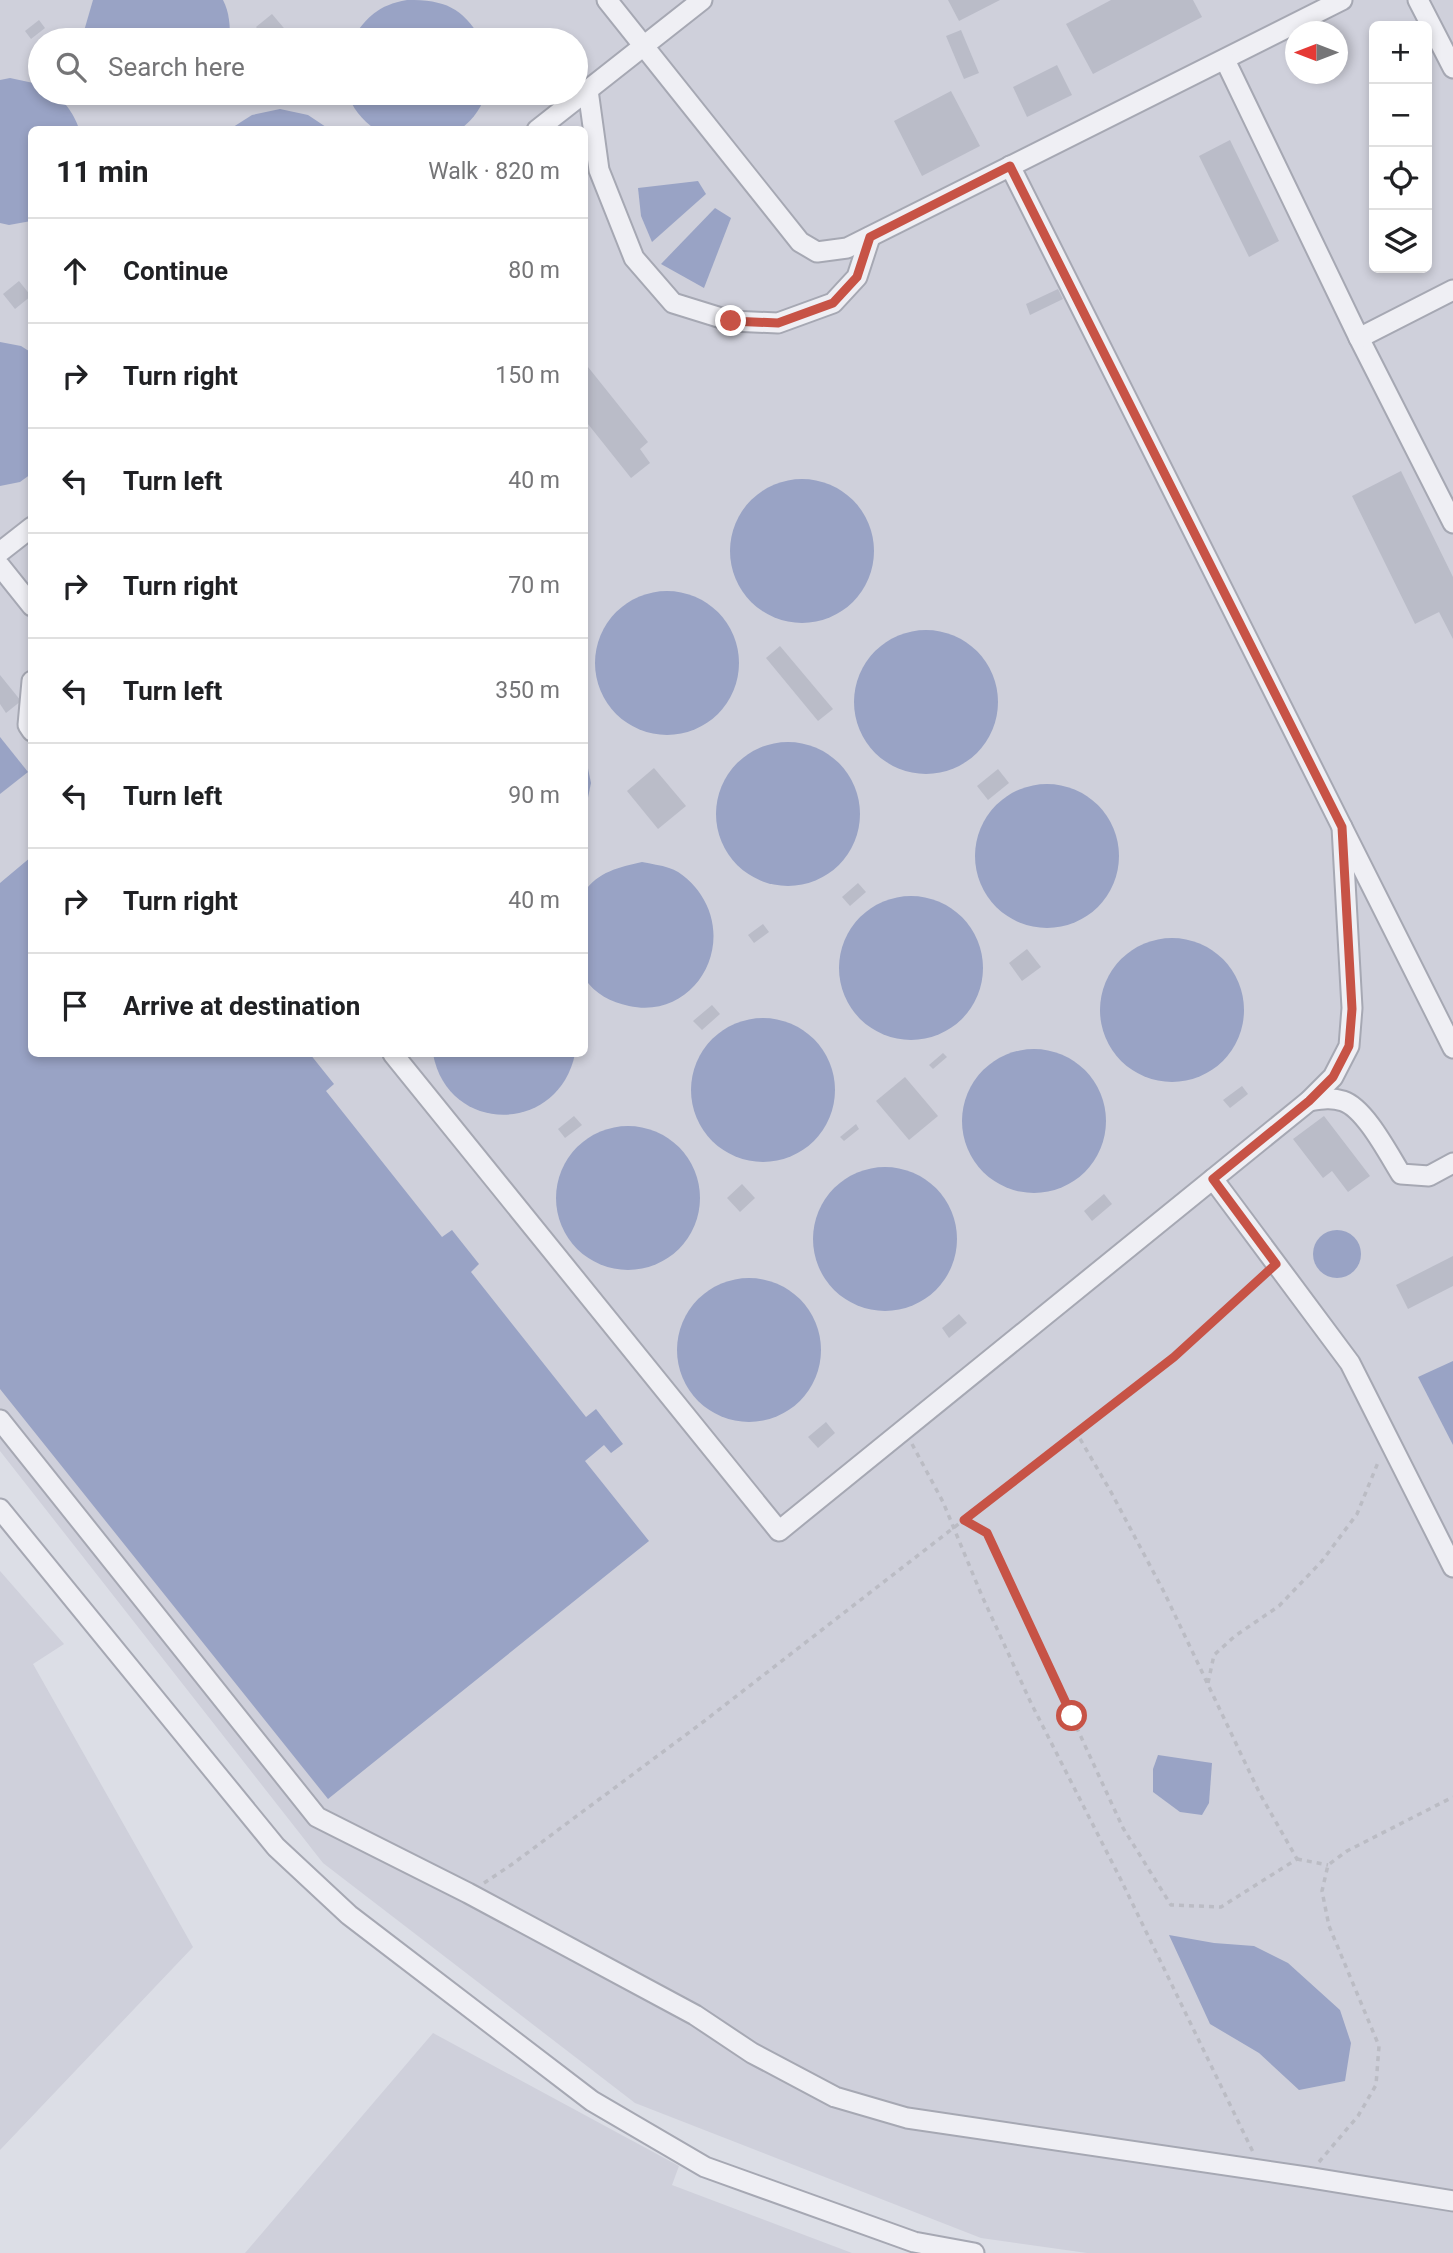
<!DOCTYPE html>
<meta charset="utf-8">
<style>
:root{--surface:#fff;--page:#f6f6f6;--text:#202124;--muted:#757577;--line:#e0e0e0}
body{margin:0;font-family:Roboto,sans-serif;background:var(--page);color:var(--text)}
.controls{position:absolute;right:21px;top:21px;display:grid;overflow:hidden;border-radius:10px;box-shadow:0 4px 10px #0003}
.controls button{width:63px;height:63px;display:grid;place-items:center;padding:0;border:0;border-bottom:2px solid var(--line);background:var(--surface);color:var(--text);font:35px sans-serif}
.compass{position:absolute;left:1285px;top:21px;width:63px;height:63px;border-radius:50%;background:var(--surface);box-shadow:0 4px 10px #0003;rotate:270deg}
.stop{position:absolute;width:21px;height:21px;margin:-16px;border:5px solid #c75346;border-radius:50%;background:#fff}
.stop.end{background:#c75346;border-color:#fff;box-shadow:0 2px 7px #0008}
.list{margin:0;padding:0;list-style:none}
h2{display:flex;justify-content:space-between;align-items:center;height:91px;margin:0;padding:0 28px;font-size:30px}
h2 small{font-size:23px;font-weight:400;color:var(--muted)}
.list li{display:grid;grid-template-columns:46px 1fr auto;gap:21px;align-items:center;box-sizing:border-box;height:105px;padding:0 28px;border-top:2px solid var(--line)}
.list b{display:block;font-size:26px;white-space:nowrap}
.list em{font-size:23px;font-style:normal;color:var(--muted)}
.icon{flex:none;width:38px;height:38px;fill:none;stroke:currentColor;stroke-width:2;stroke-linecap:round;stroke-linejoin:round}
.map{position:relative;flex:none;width:1453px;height:2253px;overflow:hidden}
.search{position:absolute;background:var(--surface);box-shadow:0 4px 10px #0003;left:28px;top:28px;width:560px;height:77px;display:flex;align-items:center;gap:18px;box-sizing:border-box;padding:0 24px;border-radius:38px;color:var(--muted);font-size:26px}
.panel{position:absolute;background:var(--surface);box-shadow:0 4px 10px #0003;left:28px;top:126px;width:560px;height:931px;border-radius:10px}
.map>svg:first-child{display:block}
</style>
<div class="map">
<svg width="1453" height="2253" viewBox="0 0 1453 2253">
<rect width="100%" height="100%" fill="#dcdee6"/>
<g fill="#cfd0db" fill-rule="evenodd">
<path d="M 0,0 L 1453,0 L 1453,2253 L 1087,2253 L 981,2238 L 635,2103 L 323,1863 L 0,1451 ZM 1374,26 L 1427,26 L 1427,268 L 1374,268 ZM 1296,32 L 1338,32 L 1338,74 L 1296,74 ZM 40,40 L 576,40 L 576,93 L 40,93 ZM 32,130 L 584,130 L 584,1054 L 32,1054 Z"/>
<path d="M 0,1571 L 64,1644 L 33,1664 L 193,1947 L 0,2150 Z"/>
<path d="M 433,2033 L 679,2166 L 672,2185 L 852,2253 L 245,2253 Z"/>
</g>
<g fill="#99a3c5">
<path d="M 93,0 L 223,0 C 229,11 231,28 229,40 L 86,40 L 84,31 Z"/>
<path d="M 407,0 C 446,0 461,7 482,40 L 351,40 C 367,17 378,5 407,0 Z"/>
<path d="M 10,78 L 38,84 L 40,86 L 40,93 C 42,93 50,93 52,93 C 64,98 76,118 79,129 L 32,130 L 31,221 L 9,225 L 0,223 L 0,80 Z"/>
<path d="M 119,93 L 196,93 C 173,108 142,108 119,93 Z"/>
<path d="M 348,93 L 485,93 C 483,107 471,122 459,130 L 375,129 C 363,121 351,107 348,93 Z"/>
<path d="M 280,109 L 308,115 L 329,129 L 230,129 L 252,115 Z"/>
<path d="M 698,181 L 706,194 L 652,242 L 641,216 L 638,188 Z"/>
<path d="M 715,208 L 731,218 L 704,288 L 661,264 Z"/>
<path d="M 0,342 L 21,346 L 32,353 L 31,474 L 20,482 L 0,486 Z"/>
<circle cx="802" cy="551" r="72"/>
<circle cx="667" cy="663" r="72"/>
<circle cx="926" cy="702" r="72"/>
<path d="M 0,737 L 28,772 L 0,794 Z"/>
<circle cx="788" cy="814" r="72"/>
<path d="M 585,754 L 591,783 L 585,812 Z"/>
<circle cx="1047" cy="856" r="72"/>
<path d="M 31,857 L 32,1054 L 295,1054 L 298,1057 L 302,1054 L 310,1054 L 334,1084 L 326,1091 L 442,1237 L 452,1230 L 479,1264 L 471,1272 L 586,1417 L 596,1409 L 623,1444 L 611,1453 L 604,1445 L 585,1461 L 649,1541 L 328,1799 L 0,1389 L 0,883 Z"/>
<path d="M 642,862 C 651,864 661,865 669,868 C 682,872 694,884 701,895 C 736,948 693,1020 629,1006 C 611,1002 595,994 585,979 L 584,892 C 598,872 619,867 642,862 Z"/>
<circle cx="911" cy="968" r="72"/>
<circle cx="1172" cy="1010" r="72"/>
<circle cx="763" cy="1090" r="72"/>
<circle cx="1034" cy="1121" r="72"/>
<path d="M 433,1054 L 575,1054 C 558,1135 448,1135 433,1054 Z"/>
<circle cx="628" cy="1198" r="72"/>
<circle cx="885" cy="1239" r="72"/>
<circle cx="1337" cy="1254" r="24"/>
<circle cx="749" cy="1350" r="72"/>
<path d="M 1453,1361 L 1453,1445 L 1418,1377 Z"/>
<path d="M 1158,1755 L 1212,1763 L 1209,1803 L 1202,1815 L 1180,1812 L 1153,1792 L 1153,1769 Z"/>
<path d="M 1169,1935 L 1214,1943 L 1254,1946 L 1288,1963 L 1340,2010 L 1351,2043 L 1345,2081 L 1299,2090 L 1259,2053 L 1210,2024 Z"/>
</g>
<g fill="#babcc8">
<path d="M 948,0 L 1000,0 L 959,21 Z"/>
<path d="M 1111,0 L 1193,0 L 1202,17 L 1093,74 L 1066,24 Z"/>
<path d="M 272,14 L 294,40 L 267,40 L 256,27 Z"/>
<path d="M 39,20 L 45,28 L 31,39 L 25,31 Z"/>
<path d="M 961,30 L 979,73 L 964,79 L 946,36 Z"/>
<path d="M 1057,65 L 1072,95 L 1027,117 L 1013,87 Z"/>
<path d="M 951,91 L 980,146 L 922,176 L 894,121 Z"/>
<path d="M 1230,140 L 1279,241 L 1249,257 L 1199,156 Z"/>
<path d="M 19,281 L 31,296 L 15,309 L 3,294 Z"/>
<path d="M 1058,289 L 1063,299 L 1030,315 L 1026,304 Z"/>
<path d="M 584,362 L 648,442 L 640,449 L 650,463 L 631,478 L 584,419 Z"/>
<path d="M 1401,471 L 1453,577 L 1453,639 L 1439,612 L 1415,624 L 1352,496 Z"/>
<path d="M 780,646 L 833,709 L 818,721 L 766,658 Z"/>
<path d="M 0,675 L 21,701 L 6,713 L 0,704 Z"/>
<path d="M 654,768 L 686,806 L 658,829 L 627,791 Z"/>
<path d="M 998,769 L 1009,783 L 988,800 L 977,786 Z"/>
<path d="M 858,883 L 866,892 L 850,906 L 842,897 Z"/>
<path d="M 763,924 L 769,932 L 754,943 L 748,935 Z"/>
<path d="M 1027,949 L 1041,967 L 1022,981 L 1009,963 Z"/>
<path d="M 712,1005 L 720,1014 L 702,1030 L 693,1021 Z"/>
<path d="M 943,1053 L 947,1057 L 933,1069 L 929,1065 Z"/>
<path d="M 905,1077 L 938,1116 L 909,1140 L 876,1101 Z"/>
<path d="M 1242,1086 L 1248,1094 L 1230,1108 L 1223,1100 Z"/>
<path d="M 574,1116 L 582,1125 L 565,1138 L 558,1129 Z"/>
<path d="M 1324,1116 L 1370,1176 L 1348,1192 L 1332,1171 L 1323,1178 L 1293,1139 Z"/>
<path d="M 856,1124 L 859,1129 L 844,1141 L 840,1137 Z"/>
<path d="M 742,1184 L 755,1198 L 740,1212 L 727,1198 Z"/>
<path d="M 1104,1194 L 1112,1204 L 1092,1221 L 1084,1211 Z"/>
<path d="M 1453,1256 L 1453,1286 L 1408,1309 L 1396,1285 Z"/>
<path d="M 959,1314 L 967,1323 L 949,1338 L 942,1328 Z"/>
<path d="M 826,1422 L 835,1433 L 818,1448 L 808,1437 Z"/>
</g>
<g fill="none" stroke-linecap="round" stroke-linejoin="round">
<defs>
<g id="minor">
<path d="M 607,0 L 800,242 L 817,252 L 847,248 L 1342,0"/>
<path d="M 1418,0 L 1453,68"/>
<path d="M 1225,60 L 1359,338 L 1453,523"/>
<path d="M 588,90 L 599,170 L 634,258 L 673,303 L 731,321 L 778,323 L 833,303 L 857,277 L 870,237"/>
<path d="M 537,130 L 702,0"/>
<path d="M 1010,166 L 1453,1048"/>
<path d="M 1359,338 L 1453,290"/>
<path d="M 0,552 L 32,527"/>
<path d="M 0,566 L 32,606"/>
<path d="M 32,681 L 28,725 L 32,731"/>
<path d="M 393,1054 L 779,1531 L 1309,1101 L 1333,1077 L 1349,1046 L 1352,1008 L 1342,827"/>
<path d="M 1309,1101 C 1321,1099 1331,1097 1343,1101 C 1365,1108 1389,1155 1401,1174 L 1429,1176 L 1453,1163"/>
<path d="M 1213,1179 L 1350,1363 L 1453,1567"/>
<path d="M 0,1420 L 317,1817 L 468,1893 L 695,2015 L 752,2053 L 835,2097 L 907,2118 L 1306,2177 L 1453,2201"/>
<path d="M 0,1509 L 276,1847 L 349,1915 L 592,2101 L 705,2167 L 914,2242 L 974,2253"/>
</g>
</defs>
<use href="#minor" stroke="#a6a8b3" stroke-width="23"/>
<g stroke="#bbbcc4" stroke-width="3.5" stroke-dasharray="5 5" stroke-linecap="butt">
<path d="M 912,1444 L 943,1502 L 982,1596 L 1031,1703 L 1120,1878 L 1253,2152"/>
<path d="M 964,1520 L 987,1533 L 1123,1828 L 1171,1905 L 1221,1907 L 1297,1859 L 1260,1794 L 1164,1592 L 1111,1492 L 1076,1432"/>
<path d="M 1208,1683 L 1214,1655 L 1235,1636 L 1279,1606 L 1322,1561 L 1357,1514 L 1379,1460"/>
<path d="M 1297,1859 L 1328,1865"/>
<path d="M 484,1883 L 511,1865 L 703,1722 L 1174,1357 L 1264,1275"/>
<path d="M 1319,2162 L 1358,2116 L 1376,2085 L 1379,2046 L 1329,1926 L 1322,1891 L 1328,1865 L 1347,1851 L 1453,1797"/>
</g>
<use href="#minor" stroke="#efeff4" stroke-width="19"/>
</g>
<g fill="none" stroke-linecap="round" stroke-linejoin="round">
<path stroke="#c75346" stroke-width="9" d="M 731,321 L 778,323 L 833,303 L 857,277 L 870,237 L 1010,166 L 1342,827 L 1352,1009 L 1349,1046 L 1333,1077 L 1309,1101 L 1213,1179 L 1276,1264 L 1174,1357 L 964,1520 L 987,1533 L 1072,1716"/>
</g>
</svg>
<div class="controls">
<button>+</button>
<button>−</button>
<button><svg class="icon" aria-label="locate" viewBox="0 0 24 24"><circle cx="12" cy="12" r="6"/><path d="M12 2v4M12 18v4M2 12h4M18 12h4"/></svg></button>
<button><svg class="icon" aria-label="layers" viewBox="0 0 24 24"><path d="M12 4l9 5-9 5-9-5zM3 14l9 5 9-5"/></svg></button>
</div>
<svg class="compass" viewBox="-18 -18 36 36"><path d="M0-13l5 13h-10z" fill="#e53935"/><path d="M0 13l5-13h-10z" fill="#757577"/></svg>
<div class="stop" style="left:1072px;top:1716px"></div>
<div class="stop end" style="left:731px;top:321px"></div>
<div class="search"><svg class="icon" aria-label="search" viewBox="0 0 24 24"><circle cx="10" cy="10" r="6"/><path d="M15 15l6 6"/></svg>Search here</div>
<section class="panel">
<h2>11 min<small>Walk · 820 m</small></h2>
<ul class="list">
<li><svg class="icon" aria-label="ahead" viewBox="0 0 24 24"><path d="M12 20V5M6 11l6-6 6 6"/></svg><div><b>Continue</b></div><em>80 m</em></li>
<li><svg class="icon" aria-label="right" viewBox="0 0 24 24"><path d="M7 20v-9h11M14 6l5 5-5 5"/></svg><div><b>Turn right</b></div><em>150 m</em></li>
<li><svg class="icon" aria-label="left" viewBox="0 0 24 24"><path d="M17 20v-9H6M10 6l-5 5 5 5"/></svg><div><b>Turn left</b></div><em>40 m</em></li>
<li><svg class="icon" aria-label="right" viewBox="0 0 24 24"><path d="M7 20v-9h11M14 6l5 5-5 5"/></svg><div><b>Turn right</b></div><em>70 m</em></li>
<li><svg class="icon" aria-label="left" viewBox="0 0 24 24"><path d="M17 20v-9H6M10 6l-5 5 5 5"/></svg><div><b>Turn left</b></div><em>350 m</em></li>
<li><svg class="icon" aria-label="left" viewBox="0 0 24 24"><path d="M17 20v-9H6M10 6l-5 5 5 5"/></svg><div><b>Turn left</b></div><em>90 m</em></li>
<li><svg class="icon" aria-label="right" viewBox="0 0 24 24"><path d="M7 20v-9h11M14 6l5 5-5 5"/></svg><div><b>Turn right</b></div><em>40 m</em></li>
<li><svg class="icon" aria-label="arrive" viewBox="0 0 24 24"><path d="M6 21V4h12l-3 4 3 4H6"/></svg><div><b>Arrive at destination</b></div></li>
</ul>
</section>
</div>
